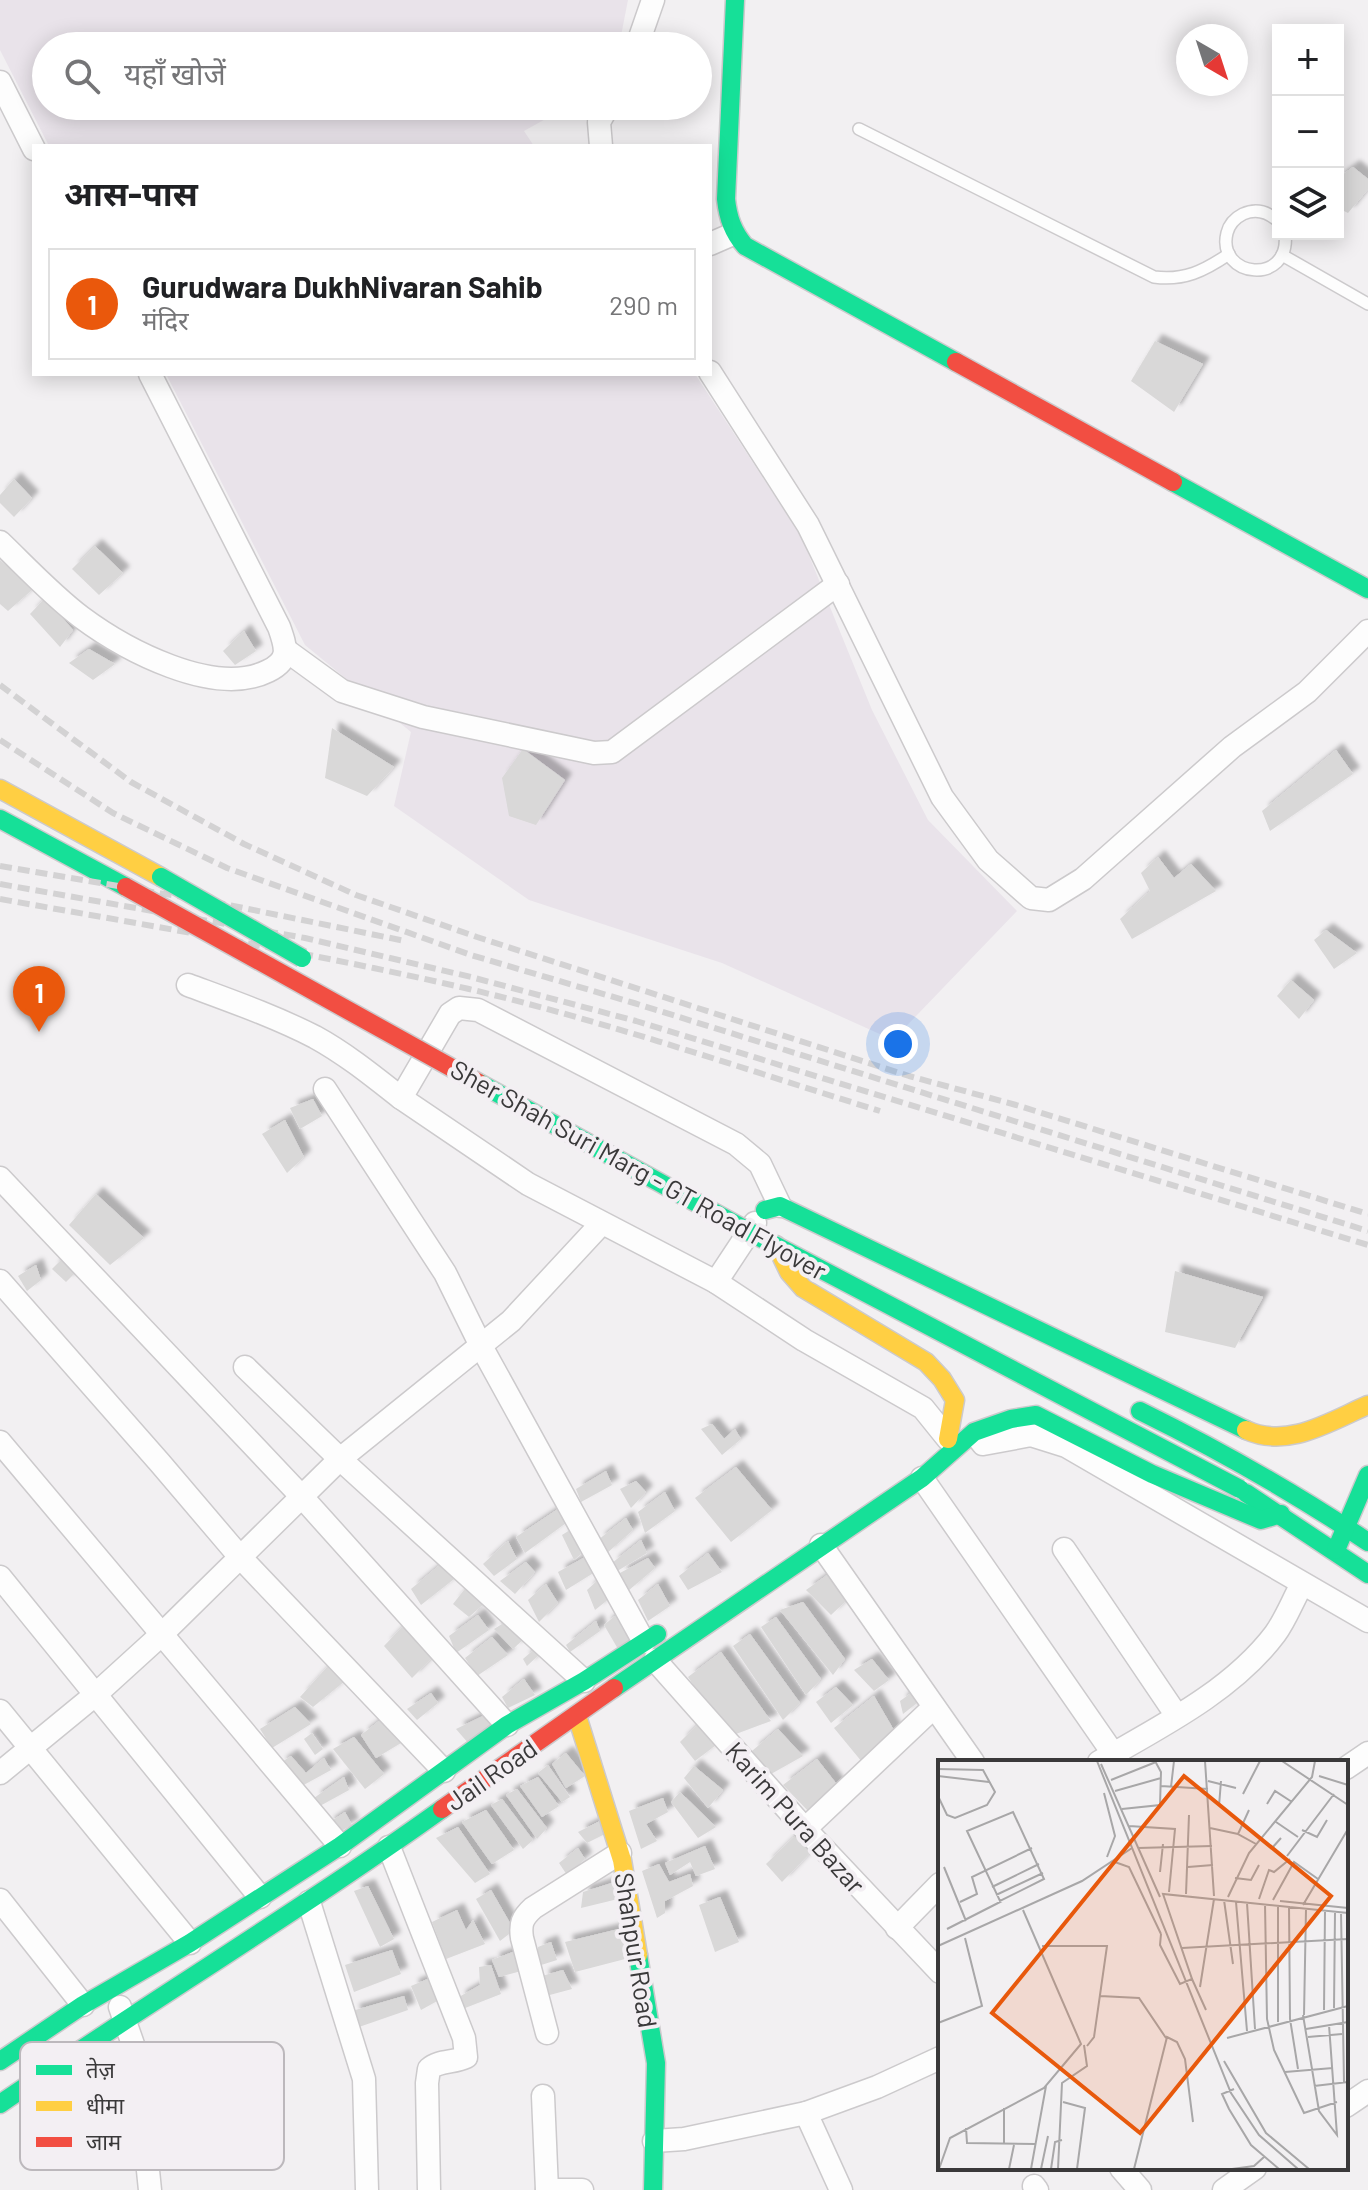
<!DOCTYPE html>
<html lang="hi">
<meta charset="utf-8">
<style>
:root{--surface:#fff;--page:#f6f6f6;--text:#202124;--muted:#757577;--line:#e0e0e0;--accent:#ea580c}
body{margin:0;font-family:Barlow,"Noto Sans Devanagari",sans-serif;background:var(--page);color:var(--text)}
.controls{position:absolute;right:24px;top:24px;display:grid;overflow:hidden;border-radius:0px;box-shadow:0 4px 20px #0003}
.controls button{width:72px;height:72px;display:grid;place-items:center;padding:0;border:0;border-bottom:2px solid var(--line);background:var(--surface);color:var(--text);font:40px sans-serif}
.compass{position:absolute;left:1176px;top:24px;width:72px;height:72px;border-radius:50%;background:var(--surface);box-shadow:0 4px 20px #0003;rotate:141deg}
.you{position:absolute;left:898px;top:1044px;width:28px;height:28px;margin:-20px;border:6px solid #fff;border-radius:50%;background:#1a73e8;box-shadow:0 0 0 12px #1a73e833}
.badge{display:grid;place-items:center;width:52px;height:52px;border-radius:50%;background:var(--accent);color:#fff;font-size:26px;font-weight:700}
.pin{position:absolute;translate:-50% -66px;filter:drop-shadow(0 2px 4px #0008)}
.pin::after{content:'';position:absolute;top:42px;width:28px;height:24px;background:inherit;clip-path:polygon(0 0,100% 0,50% 100%)}
.list{margin:0;padding:0;list-style:none}
h2{display:flex;justify-content:space-between;align-items:center;height:104px;margin:0;padding:0 32px;font-size:34px}
h2 small{font-size:26px;font-weight:400;color:var(--muted)}
.list li{display:grid;grid-template-columns:52px 1fr auto;gap:24px;align-items:center;box-sizing:border-box;height:112px;margin:0 16px 16px;padding:0 16px;border:2px solid var(--line);border-radius:0px}
.list b{display:block;font-size:30px;white-space:nowrap}
.list p{margin:0;font-size:26px;white-space:nowrap;color:var(--muted)}
.list em{font-size:26px;font-style:normal;color:var(--muted)}
.icon{flex:none;width:44px;height:44px;fill:none;stroke:currentColor;stroke-width:2;stroke-linecap:round;stroke-linejoin:round}
.map{position:relative;flex:none;width:1368px;height:2190px;overflow:hidden}
.search{position:absolute;background:var(--surface);box-shadow:0 4px 20px #0003;left:32px;top:32px;width:680px;height:88px;display:flex;align-items:center;gap:20px;box-sizing:border-box;padding:0 28px;border-radius:44px;color:var(--muted);font-size:30px}
.panel{position:absolute;background:var(--surface);box-shadow:0 4px 20px #0003;left:32px;top:144px;width:680px;height:232px;border-radius:0px}
.map>svg:first-child{display:block}
</style>
<div class="map">
<svg width="1368" height="2190" viewBox="0 0 1368 2190">
<defs>
<filter id="shadow"><feDropShadow dx="7" dy="-7" stdDeviation="2" flood-color="#0004"/></filter>
</defs>
<rect width="100%" height="100%" fill="#f2f0f2"/>
<g fill="#e9e3ea">
<path d="M 0,0 L 628,0 L 619,46 L 46,46 L 46,106 L 569,106 L 524,131 L 534,146 L 49,146 L 0,50 Z"/>
<path d="M 166,374 L 695,374 L 801,536 L 872,710 L 928,820 L 1017,911 L 893,1040 L 722,963 L 529,900 L 394,806 L 411,732 L 305,645 Z"/>
</g>
<g fill="#d9d8d8" filter="url(#shadow)">
<path d="M 1353,167 L 1368,179 L 1368,189 L 1348,213 L 1338,208 L 1338,178 Z"/>
<path d="M 1155,341 L 1203,364 L 1174,412 L 1131,381 Z"/>
<path d="M 14,479 L 32,498 L 14,517 L 0,503 L 0,495 Z"/>
<path d="M 95,546 L 123,573 L 99,595 L 72,569 Z"/>
<path d="M 0,560 L 33,589 L 8,611 L 0,604 Z"/>
<path d="M 45,598 L 73,630 L 60,647 L 30,614 Z"/>
<path d="M 244,631 L 256,651 L 235,665 L 223,651 Z"/>
<path d="M 89,649 L 115,664 L 93,680 L 69,663 Z"/>
<path d="M 332,728 L 394,767 L 367,796 L 325,778 Z"/>
<path d="M 523,749 L 565,780 L 536,825 L 509,816 L 502,778 Z"/>
<path d="M 1336,750 L 1353,774 L 1270,831 L 1262,811 Z"/>
<path d="M 1158,857 L 1174,878 L 1191,864 L 1216,891 L 1132,939 L 1120,919 L 1150,891 L 1141,873 Z"/>
<path d="M 1326,930 L 1357,953 L 1334,969 L 1314,940 Z"/>
<path d="M 1291,980 L 1314,1000 L 1299,1019 L 1277,996 Z"/>
<path d="M 313,1099 L 322,1116 L 300,1129 L 290,1108 Z"/>
<path d="M 285,1120 L 304,1157 L 287,1173 L 262,1134 Z"/>
<path d="M 96,1194 L 144,1238 L 110,1265 L 69,1225 Z"/>
<path d="M 63,1258 L 76,1272 L 66,1282 L 52,1269 Z"/>
<path d="M 36,1265 L 41,1280 L 27,1291 L 18,1276 Z"/>
<path d="M 1175,1271 L 1263,1297 L 1235,1348 L 1165,1332 Z"/>
<path d="M 712,1424 L 724,1439 L 735,1429 L 741,1439 L 722,1455 L 701,1429 Z"/>
<path d="M 736,1467 L 772,1510 L 731,1542 L 695,1498 Z"/>
<path d="M 606,1471 L 612,1485 L 581,1502 L 576,1489 Z"/>
<path d="M 636,1481 L 646,1492 L 631,1508 L 620,1489 Z"/>
<path d="M 665,1492 L 675,1511 L 645,1533 L 638,1512 Z"/>
<path d="M 561,1507 L 566,1523 L 525,1553 L 516,1537 Z"/>
<path d="M 626,1518 L 633,1530 L 606,1554 L 598,1540 Z"/>
<path d="M 570,1530 L 581,1554 L 574,1560 L 562,1535 Z"/>
<path d="M 641,1540 L 647,1553 L 614,1573 L 612,1563 Z"/>
<path d="M 508,1541 L 517,1559 L 494,1576 L 483,1564 Z"/>
<path d="M 708,1553 L 722,1572 L 688,1590 L 679,1576 Z"/>
<path d="M 587,1556 L 595,1572 L 566,1590 L 558,1572 Z"/>
<path d="M 648,1558 L 655,1568 L 628,1591 L 620,1573 Z"/>
<path d="M 526,1562 L 535,1572 L 515,1594 L 500,1581 Z"/>
<path d="M 441,1564 L 454,1579 L 421,1605 L 411,1589 Z"/>
<path d="M 830,1573 L 847,1600 L 831,1615 L 806,1590 Z"/>
<path d="M 598,1580 L 610,1598 L 595,1610 L 587,1590 Z"/>
<path d="M 546,1584 L 558,1603 L 539,1622 L 528,1600 Z"/>
<path d="M 658,1584 L 670,1606 L 648,1621 L 638,1600 Z"/>
<path d="M 468,1585 L 488,1600 L 469,1617 L 453,1604 Z"/>
<path d="M 803,1602 L 845,1659 L 833,1675 L 780,1610 Z"/>
<path d="M 621,1611 L 632,1638 L 618,1649 L 604,1625 Z"/>
<path d="M 478,1615 L 489,1630 L 456,1653 L 449,1636 Z"/>
<path d="M 776,1617 L 821,1679 L 806,1695 L 761,1627 Z"/>
<path d="M 507,1621 L 526,1637 L 513,1649 L 494,1629 Z"/>
<path d="M 596,1621 L 600,1631 L 570,1652 L 566,1645 Z"/>
<path d="M 402,1627 L 434,1656 L 412,1678 L 384,1646 Z"/>
<path d="M 750,1634 L 800,1703 L 783,1720 L 733,1646 Z"/>
<path d="M 492,1637 L 508,1655 L 477,1676 L 465,1658 Z"/>
<path d="M 538,1646 L 543,1651 L 527,1666 L 523,1659 Z"/>
<path d="M 721,1652 L 771,1721 L 728,1737 L 688,1677 Z"/>
<path d="M 872,1659 L 889,1680 L 874,1691 L 854,1670 Z"/>
<path d="M 328,1666 L 345,1681 L 313,1707 L 300,1697 Z"/>
<path d="M 524,1679 L 535,1695 L 508,1708 L 502,1697 Z"/>
<path d="M 836,1687 L 853,1705 L 831,1723 L 816,1702 Z"/>
<path d="M 914,1691 L 922,1699 L 903,1714 L 900,1701 Z"/>
<path d="M 431,1693 L 438,1703 L 417,1720 L 407,1709 Z"/>
<path d="M 874,1696 L 895,1732 L 862,1762 L 834,1728 Z"/>
<path d="M 295,1707 L 311,1724 L 272,1748 L 260,1729 Z"/>
<path d="M 489,1713 L 501,1724 L 469,1744 L 456,1729 Z"/>
<path d="M 383,1718 L 406,1740 L 376,1758 L 361,1735 Z"/>
<path d="M 697,1725 L 716,1745 L 695,1761 L 680,1742 Z"/>
<path d="M 778,1729 L 803,1756 L 771,1774 L 752,1751 Z"/>
<path d="M 312,1733 L 323,1749 L 315,1755 L 304,1739 Z"/>
<path d="M 354,1737 L 384,1774 L 365,1789 L 333,1749 Z"/>
<path d="M 566,1753 L 585,1776 L 566,1788 L 552,1764 Z"/>
<path d="M 291,1756 L 306,1773 L 324,1758 L 331,1770 L 300,1787 L 279,1764 Z"/>
<path d="M 817,1759 L 839,1787 L 811,1814 L 783,1785 Z"/>
<path d="M 548,1765 L 570,1797 L 562,1802 L 538,1773 Z"/>
<path d="M 694,1766 L 723,1790 L 708,1808 L 684,1778 Z"/>
<path d="M 344,1777 L 349,1790 L 318,1807 L 314,1798 Z"/>
<path d="M 538,1777 L 559,1806 L 542,1817 L 520,1786 Z"/>
<path d="M 517,1789 L 547,1828 L 537,1839 L 506,1795 Z"/>
<path d="M 680,1792 L 716,1827 L 698,1838 L 671,1802 Z"/>
<path d="M 663,1798 L 668,1812 L 646,1824 L 657,1841 L 641,1849 L 629,1811 Z"/>
<path d="M 502,1799 L 533,1840 L 523,1849 L 491,1805 Z"/>
<path d="M 486,1810 L 514,1850 L 492,1864 L 462,1822 Z"/>
<path d="M 345,1812 L 352,1825 L 334,1835 L 327,1824 Z"/>
<path d="M 600,1821 L 605,1834 L 587,1843 L 578,1832 Z"/>
<path d="M 458,1827 L 490,1874 L 475,1883 L 436,1838 Z"/>
<path d="M 799,1832 L 811,1852 L 782,1882 L 766,1864 Z"/>
<path d="M 705,1846 L 715,1869 L 696,1876 L 690,1862 L 670,1875 L 665,1863 Z"/>
<path d="M 578,1848 L 585,1859 L 567,1875 L 559,1863 Z"/>
<path d="M 659,1864 L 669,1882 L 690,1874 L 693,1886 L 665,1901 L 665,1913 L 657,1918 L 642,1871 Z"/>
<path d="M 615,1882 L 618,1899 L 581,1908 L 583,1892 Z"/>
<path d="M 368,1886 L 394,1939 L 380,1947 L 354,1891 Z"/>
<path d="M 491,1890 L 514,1930 L 500,1941 L 476,1899 Z"/>
<path d="M 720,1897 L 739,1942 L 715,1952 L 699,1905 Z"/>
<path d="M 457,1910 L 466,1930 L 473,1920 L 485,1944 L 446,1959 L 432,1922 Z"/>
<path d="M 623,1928 L 629,1958 L 575,1972 L 565,1942 Z"/>
<path d="M 551,1942 L 557,1960 L 538,1966 L 538,1947 Z"/>
<path d="M 392,1950 L 401,1974 L 354,1992 L 345,1965 Z"/>
<path d="M 518,1950 L 525,1970 L 499,1977 L 492,1960 Z"/>
<path d="M 491,1965 L 501,1994 L 460,2010 L 459,1997 L 480,1985 L 479,1967 Z"/>
<path d="M 563,1970 L 572,1989 L 546,1996 L 542,1976 Z"/>
<path d="M 430,1978 L 439,2000 L 421,2010 L 411,1986 Z"/>
<path d="M 404,1996 L 408,2010 L 359,2027 L 352,2011 Z"/>
</g>
<g fill="none" stroke-linecap="round" stroke-linejoin="round">
<defs>
<g id="lane">
<path d="M 859,129 L 1154,277 C 1184,281 1204,271 1229,254"/>
<path d="M 1278,221 C 1268,212 1256,208 1243,214 C 1235,218 1229,225 1227,233 C 1216,278 1291,286 1285,234"/>
<path d="M 1282,255 L 1368,304"/>
</g>
<g id="street">
<path d="M 637,46 L 653,0"/>
<path d="M 0,82 L 34,149"/>
<path d="M 601,146 L 599,122 L 608,106"/>
<path d="M 710,244 L 733,234"/>
<path d="M 710,372 L 808,525 L 942,797 L 988,860 L 1031,898 L 1049,900 L 1083,879 L 1232,747 L 1307,692 L 1368,631"/>
<path d="M 0,542 C 26,567 52,595 81,617 C 124,649 214,698 268,671 C 291,660 286,647 279,627 L 150,374"/>
<path d="M 287,651 L 342,691 L 423,717 L 594,753 L 612,752 L 838,584"/>
<path d="M 188,985 C 231,1001 274,1016 315,1037 C 346,1054 373,1076 401,1098"/>
<path d="M 325,1089 L 445,1273 L 481,1346 L 644,1642"/>
<path d="M 0,1178 L 303,1498 L 507,1725"/>
<path d="M 780,1206 L 760,1164 L 736,1144 L 478,1010 L 459,1008 L 450,1014 L 401,1098 L 528,1184 L 716,1282 L 804,1340 L 923,1408 L 948,1439"/>
<path d="M 0,1281 L 160,1463 L 240,1557 L 444,1771"/>
<path d="M 716,1282 L 755,1223"/>
<path d="M 245,1367 L 340,1459 L 584,1681"/>
<path d="M 976,1435 L 983,1444 L 1031,1435 L 1066,1446 L 1368,1621"/>
<path d="M 0,1442 L 340,1846"/>
<path d="M 922,1478 L 1119,1762"/>
<path d="M 821,1545 L 973,1762"/>
<path d="M 1064,1549 L 1177,1716"/>
<path d="M 0,1577 L 260,1897"/>
<path d="M 655,1660 L 805,1829 L 940,1972"/>
<path d="M 0,1711 L 190,1943"/>
<path d="M 1099,1762 C 1160,1727 1232,1691 1275,1634 C 1286,1619 1293,1600 1302,1584"/>
<path d="M 1346,1768 L 1368,1753"/>
<path d="M 0,1773 L 95,1695 L 161,1635 L 340,1459 L 511,1321 L 601,1224"/>
<path d="M 805,1829 L 934,1707"/>
<path d="M 389,1847 L 464,2038 L 466,2057 C 454,2063 439,2060 429,2069 L 427,2083 L 429,2190"/>
<path d="M 0,1900 L 83,2005"/>
<path d="M 309,1902 L 364,2079 L 367,2190"/>
<path d="M 897,1928 L 940,1884"/>
<path d="M 120,2007 L 136,2053 L 150,2190"/>
<path d="M 547,2033 L 522,1938 C 520,1924 522,1918 533,1908 L 620,1853"/>
<path d="M 543,2096 L 547,2190"/>
<path d="M 1346,2106 L 1368,2091"/>
<path d="M 806,2113 L 877,2087 L 940,2058"/>
<path d="M 654,2141 L 684,2139 L 806,2113 L 841,2190"/>
<path d="M 1121,2168 L 1140,2190"/>
<path d="M 1034,2186 L 1037,2190"/>
<path d="M 547,2190 L 582,2190"/>
<path d="M 1224,2190 L 1255,2168"/>
</g>
<g id="fast">
<path d="M 735,0 L 726,199 C 728,218 733,232 745,246 L 956,362"/>
<path d="M 1173,482 L 1368,589"/>
<path d="M 0,819 L 126,887"/>
<path d="M 765,1210 L 780,1206 L 1246,1430"/>
<path d="M 1140,1411 C 1219,1450 1295,1493 1368,1542"/>
<path d="M 1246,1493 L 1368,1574"/>
<path d="M 1336,1550 L 1368,1475"/>
<path d="M 614,1688 L 922,1478 L 974,1432 L 1011,1419 L 1036,1415 L 1152,1474 L 1261,1520 L 1281,1514"/>
<path d="M 638,1955 L 656,2063 L 653,2190"/>
<path d="M 0,2061 L 83,2005 L 190,1943 L 340,1846 L 507,1725 L 584,1681 L 657,1634"/>
<path d="M 0,2104 C 146,2004 298,1912 442,1809"/>
</g>
<g id="slow">
<path d="M 0,789 L 161,877"/>
<path d="M 776,1245 L 789,1272 L 803,1288 L 926,1362 L 942,1379 L 955,1400 L 948,1439"/>
<path d="M 1246,1430 C 1288,1449 1329,1422 1368,1405"/>
<path d="M 577,1716 L 622,1860 L 638,1955"/>
</g>
<g id="jam">
<path d="M 956,362 L 1173,482"/>
<path d="M 442,1809 L 614,1688"/>
</g>
</defs>
<use href="#lane" stroke="#cccacc" stroke-width="14"/>
<use href="#street" stroke="#cccacc" stroke-width="25"/>
<use href="#fast" stroke="#cccacc" stroke-width="21"/>
<use href="#slow" stroke="#cccacc" stroke-width="21"/>
<use href="#jam" stroke="#cccacc" stroke-width="21"/>
<use href="#lane" stroke="#fdfdfd" stroke-width="11"/>
<use href="#street" stroke="#fdfdfd" stroke-width="22"/>
<use href="#fast" stroke="#16e098" stroke-width="18"/>
<use href="#slow" stroke="#ffcf43" stroke-width="18"/>
<use href="#jam" stroke="#f24e42" stroke-width="18"/>
<g stroke="#d3d2d3" stroke-width="6" stroke-dasharray="12 6" stroke-linecap="butt">
<path d="M 0,685 L 131,782 L 244,844 L 356,895 L 477,937 L 909,1076 L 1016,1105 L 1368,1214"/>
<path d="M 0,740 L 113,813 L 227,868 L 471,955 L 634,1003 L 1368,1231"/>
<path d="M 0,866 L 224,904 L 405,941"/>
<path d="M 0,884 L 305,938 L 471,977 L 636,1021 L 1368,1245"/>
<path d="M 0,899 C 157,927 314,953 469,989 C 608,1022 744,1069 880,1111"/>
</g>
<defs>
<g id="fast-bridge">
<path d="M 161,877 L 302,958"/>
<path d="M 479,1083 L 744,1229 L 1240,1489"/>
</g>
<path id="jam-bridge" d="M 126,887 L 479,1083"/>
</defs>
<use href="#fast-bridge" stroke="#cccacc" stroke-width="21" stroke-linecap="butt"/>
<use href="#jam-bridge" stroke="#cccacc" stroke-width="21" stroke-linecap="butt"/>
<use href="#fast-bridge" stroke="#16e098" stroke-width="18"/>
<use href="#jam-bridge" stroke="#f24e42" stroke-width="18"/>
</g>
<g text-anchor="middle" dominant-baseline="central" stroke-width="8" stroke-linejoin="round" paint-order="stroke">
<g font-size="26" fill="#3a393a" stroke="#f3eff3">
<text transform="translate(639 1169) rotate(29)">Sher Shah Suri Marg - GT Road Flyover</text>
<text transform="translate(491 1774) rotate(-35)">Jail Road</text>
<text transform="translate(796 1817) rotate(48)">Karim Pura Bazar</text>
<text transform="translate(637 1950) rotate(81)">Shahpur Road</text>
</g>
</g>
<g transform="translate(938 1760)">
<rect width="410" height="410" fill="#f2f0f2"/>
<path fill="none" stroke="#a8a7a8" stroke-width="2" d="M 159,1 L 293,333 L 321,375 L 360,409M 267,1 L 276,136M 344,1 L 410,45M 163,4 L 222,137M 0,9 L 45,10 L 57,32 L 49,45 L 17,58 L 9,55 L 0,36M 0,16 L 51,22M 381,16 L 410,25M 173,20 L 218,2M 270,21 L 298,28M 223,26 L 270,29M 233,27 L 236,1M 177,31 L 223,18M 166,33 L 177,76 L 169,97M 305,34 L 322,1M 329,44 L 337,31 L 354,42M 281,46 L 283,21M 184,49 L 222,45 L 223,12 L 217,1M 311,50 L 300,74 L 318,84M 75,52 L 106,119 L 62,141 L 29,71 ZM 338,62 L 360,77M 191,66 L 237,69 L 231,132M 272,68 L 300,74M 364,70 L 379,77 L 389,60M 323,79 L 334,88 L 343,78M 200,88 L 274,86M 349,96 L 396,34M 174,101 L 191,107 L 223,174M 6,107 L 28,161M 250,107 L 275,105M 222,112 L 225,84M 297,118 L 313,120 L 321,105M 54,127 L 101,104M 248,134 L 251,55M 58,135 L 105,113M 290,137 L 311,93 L 374,17 L 377,1M 321,139 L 331,110 L 336,112 L 352,99M 286,140 L 295,204M 335,140 L 356,102 L 380,119M 342,141 L 410,148M 22,142 L 39,134 L 34,117 L 94,88M 298,142 L 309,271M 309,143 L 317,269M 327,144 L 329,259 L 336,290 L 366,353 L 399,342M 340,145 L 340,262M 365,145 L 410,69M 351,146 L 352,259 L 360,309M 403,152 L 406,322M 9,169 L 64,141M 223,174 L 222,185 L 242,224 L 254,219 L 225,134 L 410,153M 0,186 L 144,121 L 194,88M 104,186 L 169,186 L 156,277 L 149,286M 244,188 L 410,179M 254,219 L 268,250M 262,227 L 276,139M 162,236 L 201,238 L 228,278M 396,248 L 397,152M 386,250 L 387,151M 365,255 L 381,351 L 399,375 L 391,265M 366,255 L 368,149M 0,263 L 44,246 L 27,178M 368,269 L 410,262M 370,277 L 404,274M 289,278 L 410,246M 286,301 L 328,373 L 371,409M 347,312 L 395,308M 376,326 L 410,322M 296,329 L 284,334 L 291,349 L 313,385 L 341,409M 125,342 L 147,348 L 139,409M 28,368 L 29,383 L 97,384M 66,384 L 66,348M 1,409 L 12,378 L 106,328 L 143,284 L 85,150M 71,409 L 76,385M 93,409 L 108,326M 103,409 L 110,376M 113,409 L 117,382 L 124,380M 120,409 L 124,323 L 149,306 L 146,285M 196,409 L 229,277 L 239,282 L 247,299 L 255,362M 294,409 L 316,406 L 326,397"/>
<path fill="#e8590c" fill-opacity="0.15" stroke="#e8590c" stroke-width="4" d="M 246,16 L 393,136 L 202,373 L 54,253 Z"/>
<rect width="410" height="410" fill="none" stroke="#3a393a" stroke-width="4"/>
</g>
<rect x="20" y="2042" width="264" height="128" rx="12" fill="#f3eff3" stroke="#bcb8bc" stroke-width="2"/>
<rect x="36" y="2065" width="36" height="10" fill="#16e098"/>
<rect x="36" y="2101" width="36" height="10" fill="#ffcf43"/>
<rect x="36" y="2137" width="36" height="10" fill="#f24e42"/>
<g font-size="22" fill="#3a393a">
<text x="86" y="2078">तेज़</text>
<text x="86" y="2114">धीमा</text>
<text x="86" y="2150">जाम</text>
</g>
</svg>
<div class="controls">
<button>+</button>
<button>−</button>
<button><svg class="icon" aria-label="layers" viewBox="0 0 24 24"><path d="M12 4l9 5-9 5-9-5zM3 14l9 5 9-5"/></svg></button>
</div>
<svg class="compass" viewBox="-18 -18 36 36"><path d="M0-13l5 13h-10z" fill="#e53935"/><path d="M0 13l5-13h-10z" fill="#757577"/></svg>
<div class="you"></div>
<div class="pin badge" style="left:39px;top:1032px">1</div>
<div class="search"><svg class="icon" aria-label="search" viewBox="0 0 24 24"><circle cx="10" cy="10" r="6"/><path d="M15 15l6 6"/></svg>यहाँ खोजें</div>
<section class="panel">
<h2>आस-पास<small></small></h2>
<ul class="list">
<li><span class="badge">1</span><div><b>Gurudwara DukhNivaran Sahib</b><p>मंदिर</p></div><em>290 m</em></li>
</ul>
</section>
</div>
